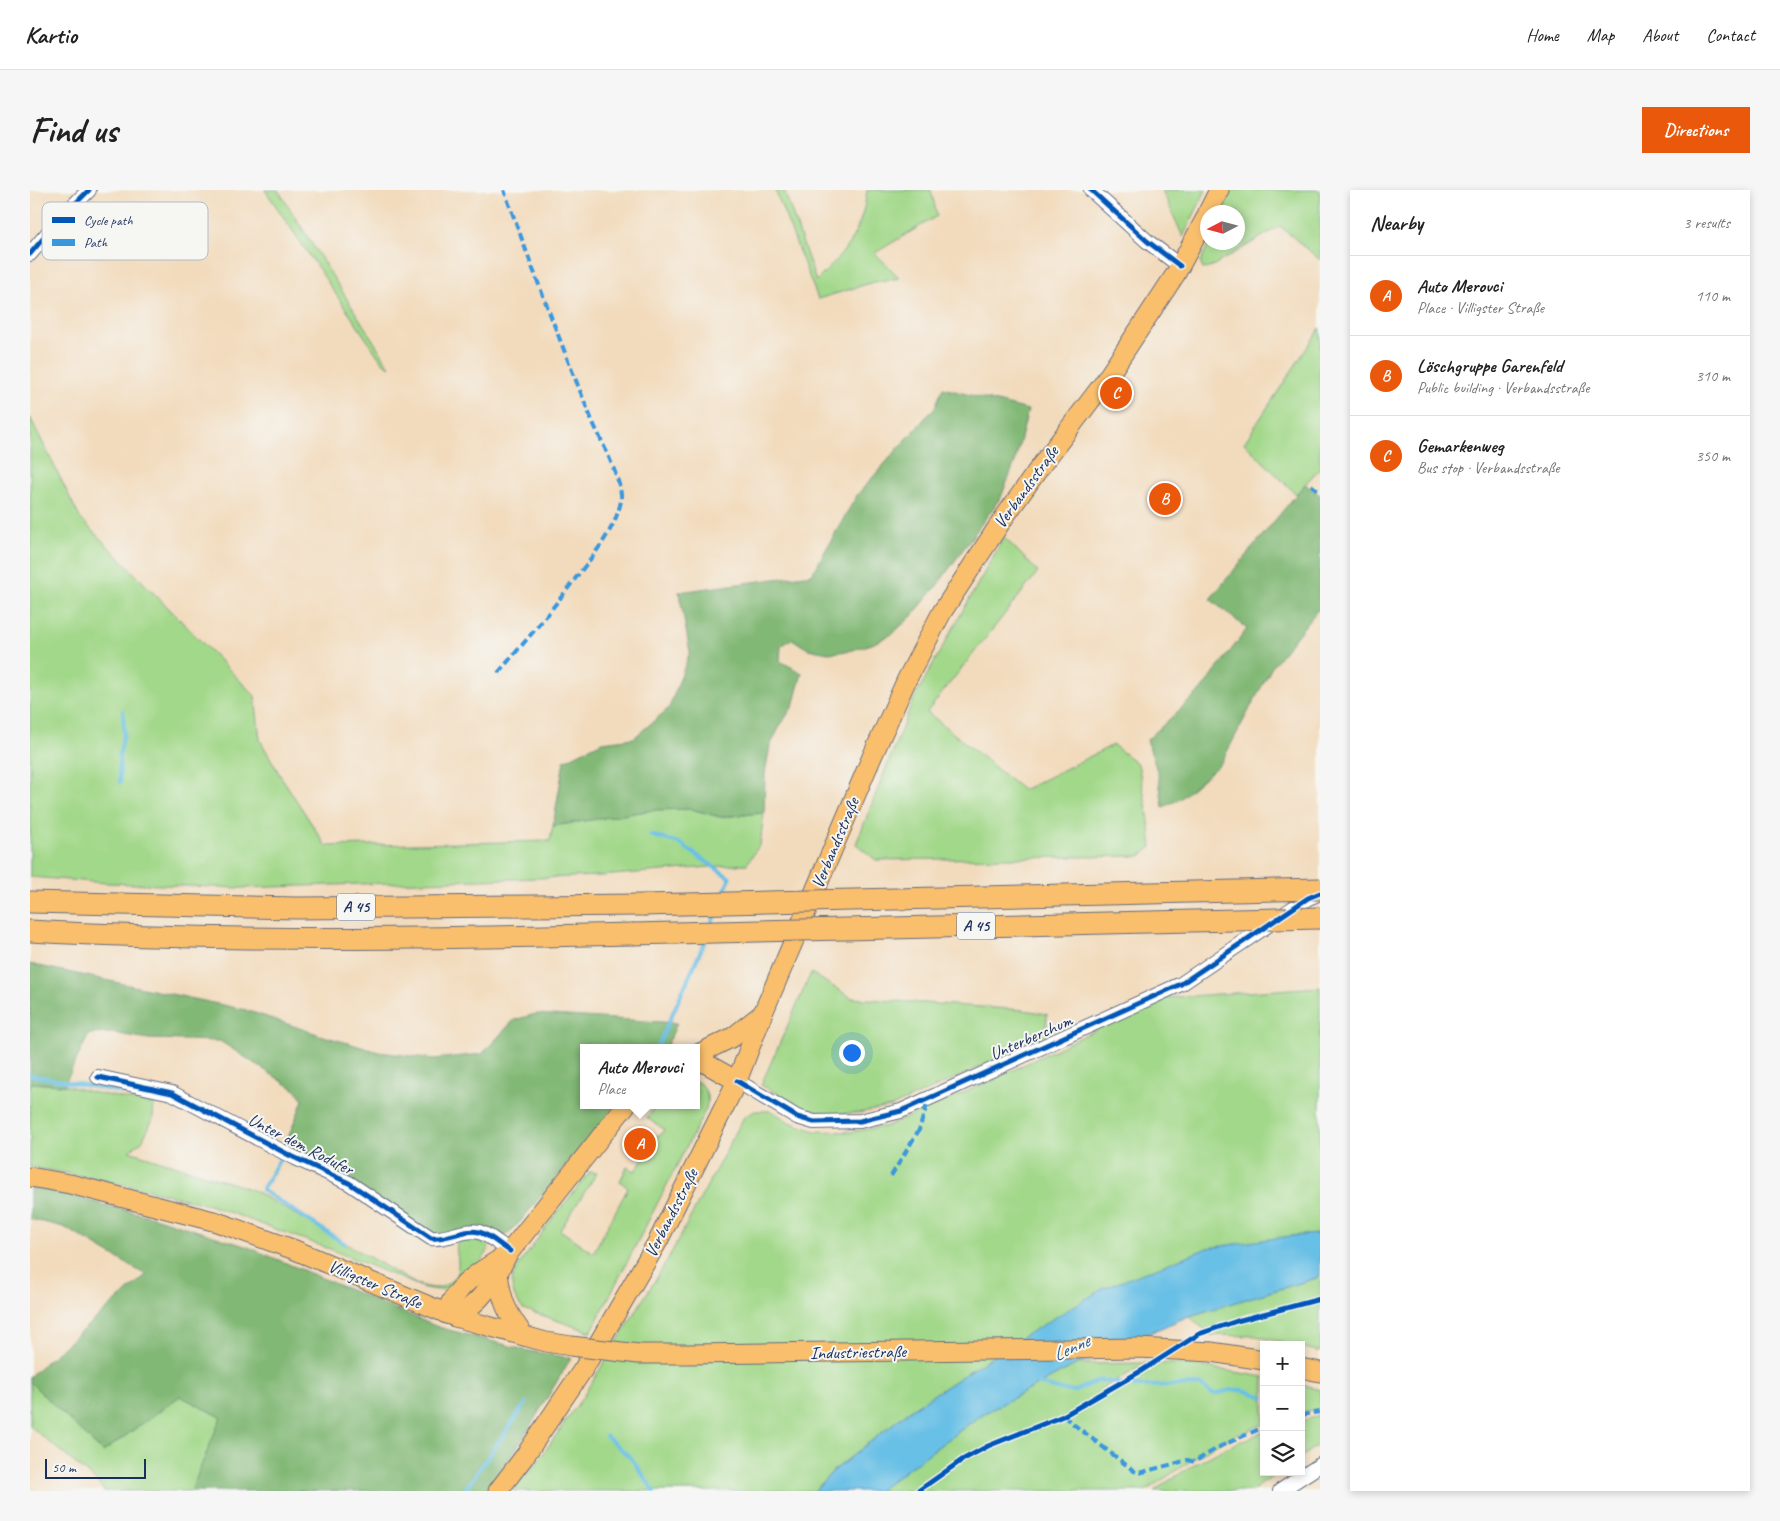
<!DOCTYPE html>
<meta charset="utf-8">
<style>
:root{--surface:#fff;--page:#f6f6f6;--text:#222;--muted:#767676;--line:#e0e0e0;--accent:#ea580c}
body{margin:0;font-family:Caveat,sans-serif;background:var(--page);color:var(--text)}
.controls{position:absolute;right:15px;bottom:15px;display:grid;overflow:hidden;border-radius:0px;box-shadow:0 2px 8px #0003}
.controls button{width:45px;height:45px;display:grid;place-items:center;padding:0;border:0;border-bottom:1px solid var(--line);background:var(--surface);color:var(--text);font:25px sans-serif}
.compass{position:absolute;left:1170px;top:15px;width:45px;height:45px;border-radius:50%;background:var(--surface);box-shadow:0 2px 8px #0003;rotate:264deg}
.scale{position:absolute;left:15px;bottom:12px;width:101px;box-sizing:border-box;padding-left:5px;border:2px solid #1b2f5e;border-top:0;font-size:14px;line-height:18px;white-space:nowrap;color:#1b2f5e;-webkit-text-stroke:4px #f6f6f2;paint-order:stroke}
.you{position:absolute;left:821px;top:862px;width:18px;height:18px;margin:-12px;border:4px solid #fff;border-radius:50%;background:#1a73e8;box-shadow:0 0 0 8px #1a73e833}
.badge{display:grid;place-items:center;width:32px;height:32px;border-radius:50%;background:var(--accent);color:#fff;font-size:16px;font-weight:700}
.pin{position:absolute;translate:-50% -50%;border:2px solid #fff;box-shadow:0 1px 5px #0006}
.popup{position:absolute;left:550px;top:854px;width:120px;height:65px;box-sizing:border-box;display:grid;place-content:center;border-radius:0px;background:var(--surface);filter:drop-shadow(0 1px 4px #0005);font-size:16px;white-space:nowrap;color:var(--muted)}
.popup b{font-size:19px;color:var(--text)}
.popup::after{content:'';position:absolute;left:50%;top:100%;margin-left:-10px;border:10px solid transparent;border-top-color:var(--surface)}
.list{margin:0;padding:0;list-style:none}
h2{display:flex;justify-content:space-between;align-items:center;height:65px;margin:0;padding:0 20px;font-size:21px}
h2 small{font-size:16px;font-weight:400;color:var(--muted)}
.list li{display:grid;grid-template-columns:32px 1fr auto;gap:15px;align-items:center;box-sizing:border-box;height:80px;padding:0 20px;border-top:1px solid var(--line)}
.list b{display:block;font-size:19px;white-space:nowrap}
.list p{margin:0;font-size:16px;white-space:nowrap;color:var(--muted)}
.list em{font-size:16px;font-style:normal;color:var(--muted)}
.icon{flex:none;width:28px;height:28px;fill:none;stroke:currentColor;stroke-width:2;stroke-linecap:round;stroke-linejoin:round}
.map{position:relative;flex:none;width:1290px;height:1301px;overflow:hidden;border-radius:0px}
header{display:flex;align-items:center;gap:30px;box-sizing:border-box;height:70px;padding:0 25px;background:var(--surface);border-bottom:1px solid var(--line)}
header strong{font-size:24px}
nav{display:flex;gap:28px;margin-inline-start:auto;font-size:18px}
.intro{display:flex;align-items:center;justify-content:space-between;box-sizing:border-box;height:120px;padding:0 30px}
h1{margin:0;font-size:35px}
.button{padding:12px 22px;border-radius:0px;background:var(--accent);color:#fff;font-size:18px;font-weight:700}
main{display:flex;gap:30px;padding:0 30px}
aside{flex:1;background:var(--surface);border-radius:0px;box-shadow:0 2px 8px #0003}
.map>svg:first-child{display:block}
</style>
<header>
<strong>Kartio</strong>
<nav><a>Home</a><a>Map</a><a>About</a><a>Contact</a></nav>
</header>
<div class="intro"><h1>Find us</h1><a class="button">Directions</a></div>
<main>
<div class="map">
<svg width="1290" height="1301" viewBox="0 0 1290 1301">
<rect width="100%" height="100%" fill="#f6f6f2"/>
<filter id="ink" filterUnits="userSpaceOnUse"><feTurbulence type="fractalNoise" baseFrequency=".02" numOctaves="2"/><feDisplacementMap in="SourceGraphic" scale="10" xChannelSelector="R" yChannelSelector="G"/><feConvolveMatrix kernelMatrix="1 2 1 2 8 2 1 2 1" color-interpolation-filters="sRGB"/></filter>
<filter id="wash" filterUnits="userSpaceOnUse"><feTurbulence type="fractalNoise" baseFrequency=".0096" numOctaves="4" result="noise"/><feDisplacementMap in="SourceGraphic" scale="20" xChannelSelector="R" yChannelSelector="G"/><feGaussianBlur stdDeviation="1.12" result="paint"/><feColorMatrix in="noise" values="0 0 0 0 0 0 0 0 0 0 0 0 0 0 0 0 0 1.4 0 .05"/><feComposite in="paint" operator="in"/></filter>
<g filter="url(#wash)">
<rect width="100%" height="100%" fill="#f2dbbd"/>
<g fill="#a2d889" stroke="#5e8474">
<path d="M 235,0 L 248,0 L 360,177 L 352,172 Z"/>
<path d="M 745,0 L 754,0 L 786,91 C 816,62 832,42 837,0 L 901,0 L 907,26 L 845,63 L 870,88 L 844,92 L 788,109 Z"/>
<path d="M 1132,0 L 1176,0 L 1153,47 Z"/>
<path d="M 1201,0 L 1290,0 L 1290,70 L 1250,36 L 1179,78 L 1173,79 L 1170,72 L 1179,53 L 1208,52 L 1208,22 L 1192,22 Z"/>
<path d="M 1290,138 L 1290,278 L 1266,304 L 1214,253 Z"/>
<path d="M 0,227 L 50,328 L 225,506 L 230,550 L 250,585 L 296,656 L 520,651 L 523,636 L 623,620 L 661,619 L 690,627 L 734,623 L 730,654 L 717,674 L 570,686 L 211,698 L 77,693 L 0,687 Z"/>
<path d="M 974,347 L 1008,382 L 897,522 L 993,600 L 1083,555 L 1108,574 L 1118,624 L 1122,657 L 1110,666 L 846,670 L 826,654 L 883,510 Z"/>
<path d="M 781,783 L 822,808 L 994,820 L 1017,824 L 1016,848 L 861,917 L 828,923 L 800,924 L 777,919 L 731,895 Z"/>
<path d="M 1290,797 L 1290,1044 L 1260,1046 L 986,1151 L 883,1218 L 802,1282 L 785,1301 L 483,1301 L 506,1274 L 552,1208 L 637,1071 L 714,927 L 725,921 L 742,921 L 759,932 L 785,941 L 820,942 L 857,936 L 909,914 L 979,882 L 1131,808 Z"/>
<path d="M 666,891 C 677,897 679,908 676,919 L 561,1142 L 493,1119 C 485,1110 480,1100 483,1087 C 486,1077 494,1068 500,1060 C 518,1033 539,1008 560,982 L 567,983 L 530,1040 L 563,1063 L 598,998 L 590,991 L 597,977 L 605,981 L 628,945 L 630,946 L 634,939 L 617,928 L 626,915 L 666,915 L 668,902 L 666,899 Z"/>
<path d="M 0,893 L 34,895 L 65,903 L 124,914 L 123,929 L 112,951 L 99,961 L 223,1000 L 386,1094 C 397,1097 407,1101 417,1094 C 440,1079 418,1057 431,1049 C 437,1044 447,1048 454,1049 C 456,1052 459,1056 458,1060 C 456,1070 424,1097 414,1099 C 408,1101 401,1099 394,1098 L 300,1059 L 179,1015 L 119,1000 L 52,986 L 0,977 Z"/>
<path d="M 1290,1087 L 1290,1162 L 1271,1157 L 1271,1155 L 1263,1155 L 1226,1146 L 1181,1145 L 1159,1126 Z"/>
<path d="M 1118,1173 L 1071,1199 L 1074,1206 L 1128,1173 L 1163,1175 L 1234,1187 L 1234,1234 L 1188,1253 L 1115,1301 L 848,1301 L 951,1225 L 1047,1174 Z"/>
<path d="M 0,1192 L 73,1262 L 150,1206 L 192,1227 L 161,1301 L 74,1301 L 64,1289 L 0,1236 Z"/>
<path d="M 1271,1195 L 1290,1200 L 1290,1219 L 1271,1222 Z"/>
<path d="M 1290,1226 L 1290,1253 L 1271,1267 L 1271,1231 Z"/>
<path d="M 1234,1242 L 1234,1282 L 1249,1282 L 1222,1301 L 1124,1301 C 1154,1279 1199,1254 1234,1242 Z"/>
</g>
<g fill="#81b875" stroke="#4e746a">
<path d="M 913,198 L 998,220 L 985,272 L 971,307 L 906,397 L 882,426 L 862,444 L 842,454 L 819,461 L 798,463 L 778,459 L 762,449 L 751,456 L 750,471 L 772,483 L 763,516 L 750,536 L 740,556 L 735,583 L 734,623 L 690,627 L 661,619 L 623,620 L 523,636 L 534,571 L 572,552 L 604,548 L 639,518 L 660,462 L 649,402 L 782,384 L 827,305 L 905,217 Z"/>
<path d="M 1275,294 L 1290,305 L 1290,417 L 1243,475 L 1191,573 L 1150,609 L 1133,617 L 1128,584 L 1117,550 L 1171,500 L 1217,439 L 1180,409 Z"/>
<path d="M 0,774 L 216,820 L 290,845 L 349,862 L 404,869 L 452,864 L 484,830 L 506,824 L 647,833 L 636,858 L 554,858 L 554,915 L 586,915 L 490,1032 L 475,1046 L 411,1047 L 254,958 L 273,910 L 267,901 L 190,851 L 119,849 L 82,843 L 59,844 L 34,895 L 0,893 Z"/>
<path d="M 0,996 L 127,1028 L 218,1057 L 408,1137 L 499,1161 L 541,1168 L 487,1258 L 454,1301 L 161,1301 L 191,1227 L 150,1206 L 73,1262 L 0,1192 L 0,1186 L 116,1085 L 34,1037 L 0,1029 Z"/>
</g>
<path fill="#69c0e6" stroke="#4278a2" d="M 1290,1044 L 1290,1087 L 1159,1126 L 1047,1174 L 951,1225 L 848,1301 L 785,1301 L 802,1282 L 883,1218 L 986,1151 L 1074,1098 L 1178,1058 L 1260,1046 Z"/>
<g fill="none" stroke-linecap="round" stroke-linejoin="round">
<g stroke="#69c0e6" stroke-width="4">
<path d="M 90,592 L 89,566 L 94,543 L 93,521"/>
<path d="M 620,645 L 649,653 L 700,688 L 692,707"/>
<path d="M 681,735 L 687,721"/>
<path d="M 627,858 L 676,749"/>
<path d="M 0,885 L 125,908 L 156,918"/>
<path d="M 248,965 L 251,967 L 232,1000 L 315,1054"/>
<path d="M 1007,1193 L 1031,1200 L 1045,1201 L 1070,1190 L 1105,1196 L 1171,1195 L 1183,1204 C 1190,1204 1196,1200 1202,1200 C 1213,1198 1224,1204 1234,1207"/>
<path d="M 576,1246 L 601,1268 L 624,1301"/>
<path d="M 434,1301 L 496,1213"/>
</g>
</g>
</g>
<g filter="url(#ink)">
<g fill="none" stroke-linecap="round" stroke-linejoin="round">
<defs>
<g id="minor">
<path d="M 1061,0 L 1117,51 L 1150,76"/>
<path d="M 0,64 L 28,31 L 59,0"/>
<path d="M 68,887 L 142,903 L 259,965 L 319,993 L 401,1048 C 418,1050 434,1038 449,1042 C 460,1045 470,1055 480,1061"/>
<path d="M 707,891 L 767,927 L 784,932 L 830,931 L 871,921 L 1151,794 L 1278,708 L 1290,703"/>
<path d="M 1250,1301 L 1290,1275"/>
</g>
<g id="major">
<path d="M 1178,22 L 1189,0"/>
<path d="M 666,865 L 703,847 L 732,824"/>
<path d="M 666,868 L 707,891"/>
<path d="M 0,987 L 40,994 L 187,1032 L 265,1060 L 425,1127 L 516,1152 L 541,1156"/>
<path d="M 468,1083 C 472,1114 477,1122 494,1146"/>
<path d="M 416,1124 C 425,1095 451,1080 477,1065"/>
<path d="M 425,1127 C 451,1113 465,1091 477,1065 L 596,915"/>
<path d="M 1181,1162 L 1234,1170"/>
<path d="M 1271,1178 L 1290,1182"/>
<path d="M 468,1301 L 494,1267 L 554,1178 L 628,1051 L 707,891 L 733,823 L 841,569 L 877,489 L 912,422 L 973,329 L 1010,277 L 1073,194 L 1145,85 L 1178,24"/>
</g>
<g id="highway">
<path d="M 0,712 L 267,718 L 613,715"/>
<path d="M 0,741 C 200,752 401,749 602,744"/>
</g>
</defs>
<use href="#minor" stroke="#666b7f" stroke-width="16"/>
<use href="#major" stroke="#666b7f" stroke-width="21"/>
<use href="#highway" stroke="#666b7f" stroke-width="23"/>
<use href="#minor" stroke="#fff" stroke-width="14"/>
<use href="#major" stroke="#f9bf6d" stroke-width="19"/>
<use href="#highway" stroke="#f9bf6d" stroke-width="21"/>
<defs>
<path id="major-bridge" d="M 541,1156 L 609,1164 L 657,1164 L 1109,1158 L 1181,1162"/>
<g id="highway-bridge">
<path d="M 613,715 L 1290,699"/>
<path d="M 602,744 L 1290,728"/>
</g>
</defs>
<use href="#major-bridge" stroke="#666b7f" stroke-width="21" stroke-linecap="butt"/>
<use href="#highway-bridge" stroke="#666b7f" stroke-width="23" stroke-linecap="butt"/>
<use href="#major-bridge" stroke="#f9bf6d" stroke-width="19"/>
<use href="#highway-bridge" stroke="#f9bf6d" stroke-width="21"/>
<g stroke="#3a97de" stroke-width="4" stroke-dasharray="8 4" stroke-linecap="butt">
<path d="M 1281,295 L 1290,302"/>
<path d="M 468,483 C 495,452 521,421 545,389 C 563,365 585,341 591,311 C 594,292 567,244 559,223 C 529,149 501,75 474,0"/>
<path d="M 861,986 L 889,940 L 899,908"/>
<path d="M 1271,1225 L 1290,1222"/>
<path d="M 1033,1226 L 1104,1281 L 1109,1283 L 1158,1270 L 1164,1272 L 1191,1256 L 1234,1237"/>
</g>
<defs>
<g id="cycleway">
<path d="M 1061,0 L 1117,51 L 1150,76"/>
<path d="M 0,64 L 28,31 L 59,0"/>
<path d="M 68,887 L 142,903 L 259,965 L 319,993 L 401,1048 C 418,1050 434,1038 449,1042 C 460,1045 470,1055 480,1061"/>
<path d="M 707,891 L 767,927 L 784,932 L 830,931 L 871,921 L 1151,794 L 1278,708 L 1290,703"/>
<path d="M 888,1301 L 932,1270 L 958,1256 L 1033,1226 L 1111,1181 L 1169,1144 L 1207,1131 L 1290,1109"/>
</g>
</defs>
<use href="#cycleway" stroke="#f6f6f2" stroke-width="8"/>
<use href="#cycleway" stroke="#0057b8" stroke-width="5"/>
</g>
</g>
<g text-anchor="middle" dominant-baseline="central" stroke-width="4" stroke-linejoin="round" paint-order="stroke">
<g fill="#f6f6f2" stroke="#5d6b8a" stroke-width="1">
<rect x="307" y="703.5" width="38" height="27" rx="4"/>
<rect x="927" y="722.5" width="38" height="27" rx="4"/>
</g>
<g font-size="16" font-weight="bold" fill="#1b2f5e">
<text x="326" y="717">A 45</text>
<text x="946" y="736">A 45</text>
</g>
<g font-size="18" fill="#1b2f5e" stroke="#f6f6f2">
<text transform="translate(996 297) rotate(-54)">Verbandsstraße</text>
<text transform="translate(805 653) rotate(-67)">Verbandsstraße</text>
<text transform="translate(1001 847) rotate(-24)">Unterberchum</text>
<text transform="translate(271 954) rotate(27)">Unter dem Rodufer</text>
<text transform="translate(641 1023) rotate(-63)">Verbandsstraße</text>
<text transform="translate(345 1094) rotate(23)">Villigster Straße</text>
<text transform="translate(828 1162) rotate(-1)">Industriestraße</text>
</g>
<g font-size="19" font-style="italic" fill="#325a87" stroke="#f6f6f2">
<text transform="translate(1041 1158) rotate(-25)">Lenne</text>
</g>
</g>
<rect x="12" y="12" width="166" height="58" rx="8" fill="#f6f6f2" stroke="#b4bac6" stroke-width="1"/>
<rect x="22" y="27" width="23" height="6" fill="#0057b8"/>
<rect x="22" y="49" width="23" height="7" fill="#3a97de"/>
<g font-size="14" fill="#1b2f5e">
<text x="54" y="35">Cycle path</text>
<text x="54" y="57">Path</text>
</g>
</svg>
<div class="controls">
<button>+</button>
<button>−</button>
<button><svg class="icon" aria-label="layers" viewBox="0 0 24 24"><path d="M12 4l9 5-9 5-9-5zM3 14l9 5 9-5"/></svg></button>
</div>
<svg class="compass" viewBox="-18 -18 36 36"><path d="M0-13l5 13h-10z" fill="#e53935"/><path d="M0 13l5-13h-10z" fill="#767676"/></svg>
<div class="scale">50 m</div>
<div class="you"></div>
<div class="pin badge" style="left:610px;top:954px">A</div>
<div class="popup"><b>Auto Merovci</b>Place</div>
<div class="pin badge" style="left:1135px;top:309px">B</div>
<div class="pin badge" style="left:1086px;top:203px">C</div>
</div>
<aside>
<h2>Nearby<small>3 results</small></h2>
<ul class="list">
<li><span class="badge">A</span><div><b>Auto Merovci</b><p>Place · Villigster Straße</p></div><em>110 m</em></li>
<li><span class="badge">B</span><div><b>Löschgruppe Garenfeld</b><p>Public building · Verbandsstraße</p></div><em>310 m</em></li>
<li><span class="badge">C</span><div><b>Gemarkenweg</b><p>Bus stop · Verbandsstraße</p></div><em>350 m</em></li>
</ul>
</aside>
</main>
